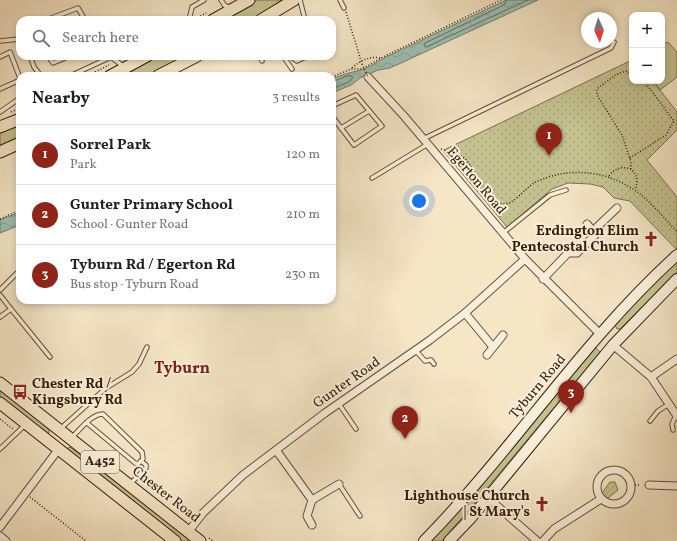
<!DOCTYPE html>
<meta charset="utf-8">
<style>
:root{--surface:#fff;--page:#f2f2f2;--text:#202124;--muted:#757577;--line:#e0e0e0;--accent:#8f2418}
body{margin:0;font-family:Vollkorn,serif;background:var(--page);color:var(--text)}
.controls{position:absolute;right:12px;top:12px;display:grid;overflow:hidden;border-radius:8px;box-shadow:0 2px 6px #0003}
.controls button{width:36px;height:36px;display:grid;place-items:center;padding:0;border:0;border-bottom:1px solid var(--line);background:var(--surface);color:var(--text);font:20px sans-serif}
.compass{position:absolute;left:581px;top:12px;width:36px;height:36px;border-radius:50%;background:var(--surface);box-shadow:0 2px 6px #0003;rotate:176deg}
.you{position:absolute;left:419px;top:201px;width:14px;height:14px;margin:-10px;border:3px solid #fff;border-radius:50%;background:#1a73e8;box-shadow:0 0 0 6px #1a73e833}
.badge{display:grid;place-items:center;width:26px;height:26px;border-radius:50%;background:var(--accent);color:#fff;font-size:13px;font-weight:700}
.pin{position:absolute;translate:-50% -33px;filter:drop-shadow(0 1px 2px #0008)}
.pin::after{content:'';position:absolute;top:21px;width:14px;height:12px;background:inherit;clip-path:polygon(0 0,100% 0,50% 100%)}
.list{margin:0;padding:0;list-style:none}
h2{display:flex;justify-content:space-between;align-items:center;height:52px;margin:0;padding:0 16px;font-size:17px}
h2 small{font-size:13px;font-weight:400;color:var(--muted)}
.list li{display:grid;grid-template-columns:26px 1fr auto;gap:12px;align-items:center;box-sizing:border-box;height:60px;padding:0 16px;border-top:1px solid var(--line)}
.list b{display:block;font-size:15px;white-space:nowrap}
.list p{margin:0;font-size:13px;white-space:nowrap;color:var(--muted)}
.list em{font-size:13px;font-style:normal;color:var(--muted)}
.icon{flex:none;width:22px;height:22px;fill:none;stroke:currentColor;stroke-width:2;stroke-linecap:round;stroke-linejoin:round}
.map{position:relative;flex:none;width:677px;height:541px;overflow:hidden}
.search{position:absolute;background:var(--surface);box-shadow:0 2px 6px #0003;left:16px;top:16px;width:320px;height:44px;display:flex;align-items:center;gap:10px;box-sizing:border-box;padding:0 14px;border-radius:12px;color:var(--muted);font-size:15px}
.panel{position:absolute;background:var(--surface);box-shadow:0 2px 6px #0003;left:16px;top:72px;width:320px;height:232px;border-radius:12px}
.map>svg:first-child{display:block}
</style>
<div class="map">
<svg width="677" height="541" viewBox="0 0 677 541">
<defs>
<pattern id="park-dots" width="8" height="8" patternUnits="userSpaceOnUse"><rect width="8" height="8" fill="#c4c390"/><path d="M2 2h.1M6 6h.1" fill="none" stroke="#a9a77b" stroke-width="1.8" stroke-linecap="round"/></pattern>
<pattern id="garden-furrows" width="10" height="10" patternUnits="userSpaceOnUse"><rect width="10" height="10" fill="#c4c390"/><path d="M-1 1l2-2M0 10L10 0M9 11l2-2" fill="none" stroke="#a9a77b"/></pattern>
<pattern id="water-waves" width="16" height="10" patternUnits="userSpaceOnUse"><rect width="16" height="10" fill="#9cc0b4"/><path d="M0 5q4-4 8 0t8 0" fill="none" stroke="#87a499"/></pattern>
</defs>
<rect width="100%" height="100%" fill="#f5e6c6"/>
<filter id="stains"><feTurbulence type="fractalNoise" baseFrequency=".005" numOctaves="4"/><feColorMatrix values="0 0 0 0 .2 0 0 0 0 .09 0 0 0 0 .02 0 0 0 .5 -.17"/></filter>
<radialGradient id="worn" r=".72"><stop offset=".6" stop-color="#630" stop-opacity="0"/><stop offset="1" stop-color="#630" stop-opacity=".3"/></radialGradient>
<g fill="#c4c390" stroke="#7e6f4c">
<path d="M 257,0 L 282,0 L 251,20 L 220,20 Z"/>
<path d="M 668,42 L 677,52 L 677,77 L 660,90 L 653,81 L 662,81 L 662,45 Z"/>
<path d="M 154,56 L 185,56 L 148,76 L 117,76 Z"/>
<path d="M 20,122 L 20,138 L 0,147 L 0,131 Z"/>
<path d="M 677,259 L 677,272 L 620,329 L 617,329 L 614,323 Z"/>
<path d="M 595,347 L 600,352 L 478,499 L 442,541 L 428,541 Z"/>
<path d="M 0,390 L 49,429 L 49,433 L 46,435 L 0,400 Z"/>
<path d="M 70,447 L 193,541 L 179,541 L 66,449 Z"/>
</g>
<path fill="url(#park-dots)" stroke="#7e6f4c" d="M 632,60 L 632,81 L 653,81 L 677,112 L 677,130 L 647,160 L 677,197 L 677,248 L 676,249 L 630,201 L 614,198 L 603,187 L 590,184 L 568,183 L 552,189 L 507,227 L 445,153 L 446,149 Z"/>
<path fill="url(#garden-furrows)" stroke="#7e6f4c" d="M 610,482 L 615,482 L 618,490 L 608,498 L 605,498 L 602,493 Z"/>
<g fill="url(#water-waves)" stroke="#747e70">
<path d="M 506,0 L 538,0 L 390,68 L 378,70 L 360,78 L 351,85 L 332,93 L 332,79 C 341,75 348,73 357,71 C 367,69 375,63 384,58 Z"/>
<path d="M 20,212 L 20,225 L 0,233 L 0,220 Z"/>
</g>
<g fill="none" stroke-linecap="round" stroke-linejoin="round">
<g stroke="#6a6e5e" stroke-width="1">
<path d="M 507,0 L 504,5 L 425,43 L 424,46 L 426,47 L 528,0"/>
<path d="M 332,82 L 349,75 L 353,77 L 349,82 L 332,89"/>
</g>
<defs>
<g id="service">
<path d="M 221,0 L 225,6 L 231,7"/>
<path d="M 300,0 L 305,20"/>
<path d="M 340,0 L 344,8"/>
<path d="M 46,20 L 78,8 L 85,20"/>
<path d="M 189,20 L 192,7 L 204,0"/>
<path d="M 0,41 L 20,39"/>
<path d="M 30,56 L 34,67 L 41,76"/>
<path d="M 48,56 L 53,63 L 70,56"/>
<path d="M 260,56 L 262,61"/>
<path d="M 283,56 L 292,69"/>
<path d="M 290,56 L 297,61 L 308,56"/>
<path d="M 0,57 L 10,52 L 20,78"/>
<path d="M 70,76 L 111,57 L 123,66"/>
<path d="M 0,89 L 20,80"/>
<path d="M 332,106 L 356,95 L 382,126 L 354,145 L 332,116"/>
<path d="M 0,112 L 20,98"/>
<path d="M 341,128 L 369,111"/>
<path d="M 423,139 L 611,48 L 614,42"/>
<path d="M 372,178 L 428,144"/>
<path d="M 503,233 L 550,195 L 566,190"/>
<path d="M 0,290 L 20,270"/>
<path d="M 0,295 L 11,309 L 0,317"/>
<path d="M 11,309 L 50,357"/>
<path d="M 416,351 L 425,361 L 431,360 L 434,364"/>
<path d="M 339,404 L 356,429"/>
<path d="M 650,421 L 658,411 L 669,404"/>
<path d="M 60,429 L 106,388 L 132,372 L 139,364 L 147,347"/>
<path d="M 673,430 L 672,424 L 676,415"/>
<path d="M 71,438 C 79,431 91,414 103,414 L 142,452 L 143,459 L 138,464 L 135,463 L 87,423"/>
<path d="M 0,449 L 25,425"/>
<path d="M 130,484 L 146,468 L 146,465 L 141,461"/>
<path d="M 339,484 L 360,516"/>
</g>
<g id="minor">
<path d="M 368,77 L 404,116 L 525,259 L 600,334"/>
<path d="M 596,234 L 597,227 L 617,208"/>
<path d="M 543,279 L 568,253 L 577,253 L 596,234 L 587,224"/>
<path d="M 465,313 L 493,347"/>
<path d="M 613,345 L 651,377 L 677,416"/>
<path d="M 487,355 L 503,335"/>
<path d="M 651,377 L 677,359"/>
<path d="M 276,450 L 312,500 L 339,484"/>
<circle cx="614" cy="487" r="17"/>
<path d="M 649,485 L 677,486"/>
<path d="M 487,497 L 537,541"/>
<path d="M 312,500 L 307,516 L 312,525"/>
<path d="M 0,527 L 58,450"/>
<path d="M 188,532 L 203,513 L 243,475 L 325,413 L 430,340 L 465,313 L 525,259"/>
<path d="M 0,536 L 6,541"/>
<path d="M 543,541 L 554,529 L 601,499"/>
</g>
<g id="secondary">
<path d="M 424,541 C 513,450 582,341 677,255"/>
<path d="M 449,541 L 471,518 L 613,345 L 677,279"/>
</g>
<g id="trunk">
<path d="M 213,20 L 249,0"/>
<path d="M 261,20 L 294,0"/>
<path d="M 110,76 L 147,56"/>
<path d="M 158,76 L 197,56"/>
<path d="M 0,127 L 20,119"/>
<path d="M 0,152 L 20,143"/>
<path d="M 0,383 L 200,541"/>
<path d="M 0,403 L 175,541"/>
</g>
</defs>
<use href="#service" stroke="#674e38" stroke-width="5.5"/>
<use href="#minor" stroke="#674e38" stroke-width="9"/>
<use href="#secondary" stroke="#381b09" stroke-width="12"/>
<use href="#trunk" stroke="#381b09" stroke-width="13"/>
<g stroke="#381b09" stroke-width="1.5" stroke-dasharray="1 2" stroke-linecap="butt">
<path d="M 346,12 L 362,64"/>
<path d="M 195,19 L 206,13"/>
<path d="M 121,59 L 126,56"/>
<path d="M 352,68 C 361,60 369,56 381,58"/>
<path d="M 632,74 L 626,71 L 615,75 L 597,89 L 597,95 L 622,135 L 631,162 L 631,169 L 637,177 L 636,190"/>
<path d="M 87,76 L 109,65"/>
<path d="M 332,77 L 351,69 L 362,69 L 381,58 L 501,0"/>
<path d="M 11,112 L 20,108"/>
<path d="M 441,149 C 449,152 457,152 464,158 C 476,168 486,204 505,204 C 512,205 527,187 534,183 C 567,166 606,170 636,191 C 651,202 664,218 677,232"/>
<path d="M 630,158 L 666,135 L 674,121 L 644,81"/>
<path d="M 609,176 C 615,168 622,166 631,169"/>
<path d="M 500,217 L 506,205"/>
<path d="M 0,219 L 20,210"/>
<path d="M 0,419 L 13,429"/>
<path d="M 632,485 L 641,485"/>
<path d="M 30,497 L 86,541"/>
<path d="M 209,538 L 213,541"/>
</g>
<use href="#service" stroke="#f8efda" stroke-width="3.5"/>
<use href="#minor" stroke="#f8efda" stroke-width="7"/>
<use href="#secondary" stroke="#f8efda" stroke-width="10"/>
<use href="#trunk" stroke="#f5e6c6" stroke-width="11"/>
<path stroke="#381b09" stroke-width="1.5" stroke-dasharray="1 2" stroke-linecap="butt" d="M 362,64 L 368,77"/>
</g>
<defs>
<symbol id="church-bare" viewBox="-9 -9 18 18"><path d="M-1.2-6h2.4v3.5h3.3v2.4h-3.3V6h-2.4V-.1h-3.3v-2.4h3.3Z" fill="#8f2418" stroke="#f8efda" stroke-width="2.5" paint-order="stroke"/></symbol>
<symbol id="bus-bare" viewBox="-9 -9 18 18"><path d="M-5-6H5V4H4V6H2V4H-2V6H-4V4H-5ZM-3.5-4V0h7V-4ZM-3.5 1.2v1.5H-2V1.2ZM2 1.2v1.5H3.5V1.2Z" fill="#8f2418" stroke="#f8efda" stroke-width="2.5" paint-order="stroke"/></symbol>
</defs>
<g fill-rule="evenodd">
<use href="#church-bare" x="640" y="228" width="22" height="22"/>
<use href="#bus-bare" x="9" y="381" width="22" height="22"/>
<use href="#church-bare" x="531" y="493" width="22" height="22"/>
</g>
<g text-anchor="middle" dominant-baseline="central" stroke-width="4" stroke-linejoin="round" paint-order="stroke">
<rect fill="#f8efda" stroke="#725b48" stroke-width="1" x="81" y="451" width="38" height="22" rx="3"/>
<g font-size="13" font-weight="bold" fill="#381b09">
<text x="100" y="462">A452</text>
</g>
<g font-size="14" fill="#381b09" stroke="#f8efda">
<text transform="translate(476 181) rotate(50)">Egerton Road</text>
<text transform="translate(347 383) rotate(-35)">Gunter Road</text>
<text transform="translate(538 387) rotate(-50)">Tyburn Road</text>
<text transform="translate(166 495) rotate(38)">Chester Road</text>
</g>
<g font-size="14" font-weight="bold" fill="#381b09" stroke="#f8efda" text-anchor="end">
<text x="639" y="231">Erdington Elim<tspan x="639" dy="16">Pentecostal Church</tspan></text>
<text x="32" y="384" text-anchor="start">Chester Rd /<tspan x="32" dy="16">Kingsbury Rd</tspan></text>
<text x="530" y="496">Lighthouse Church<tspan x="530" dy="16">| St Mary's</tspan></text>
</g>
<g font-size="16" font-weight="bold" fill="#7a1f14" stroke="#f8efda">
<text x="182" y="369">Tyburn</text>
</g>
</g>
<rect width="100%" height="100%" filter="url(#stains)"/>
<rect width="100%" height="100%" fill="url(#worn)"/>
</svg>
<div class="controls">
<button>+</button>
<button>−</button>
</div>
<svg class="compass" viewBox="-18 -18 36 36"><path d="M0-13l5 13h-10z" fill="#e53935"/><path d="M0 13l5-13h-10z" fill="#757577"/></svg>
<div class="you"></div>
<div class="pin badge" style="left:549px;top:156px">1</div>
<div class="pin badge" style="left:405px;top:439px">2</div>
<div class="pin badge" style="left:571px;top:413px">3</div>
<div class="search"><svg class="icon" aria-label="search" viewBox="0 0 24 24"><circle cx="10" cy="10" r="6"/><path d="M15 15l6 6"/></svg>Search here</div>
<section class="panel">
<h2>Nearby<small>3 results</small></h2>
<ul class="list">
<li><span class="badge">1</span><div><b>Sorrel Park</b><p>Park</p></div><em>120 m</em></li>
<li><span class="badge">2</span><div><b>Gunter Primary School</b><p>School · Gunter Road</p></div><em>210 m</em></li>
<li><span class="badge">3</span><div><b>Tyburn Rd / Egerton Rd</b><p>Bus stop · Tyburn Road</p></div><em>230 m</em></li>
</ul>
</section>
</div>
